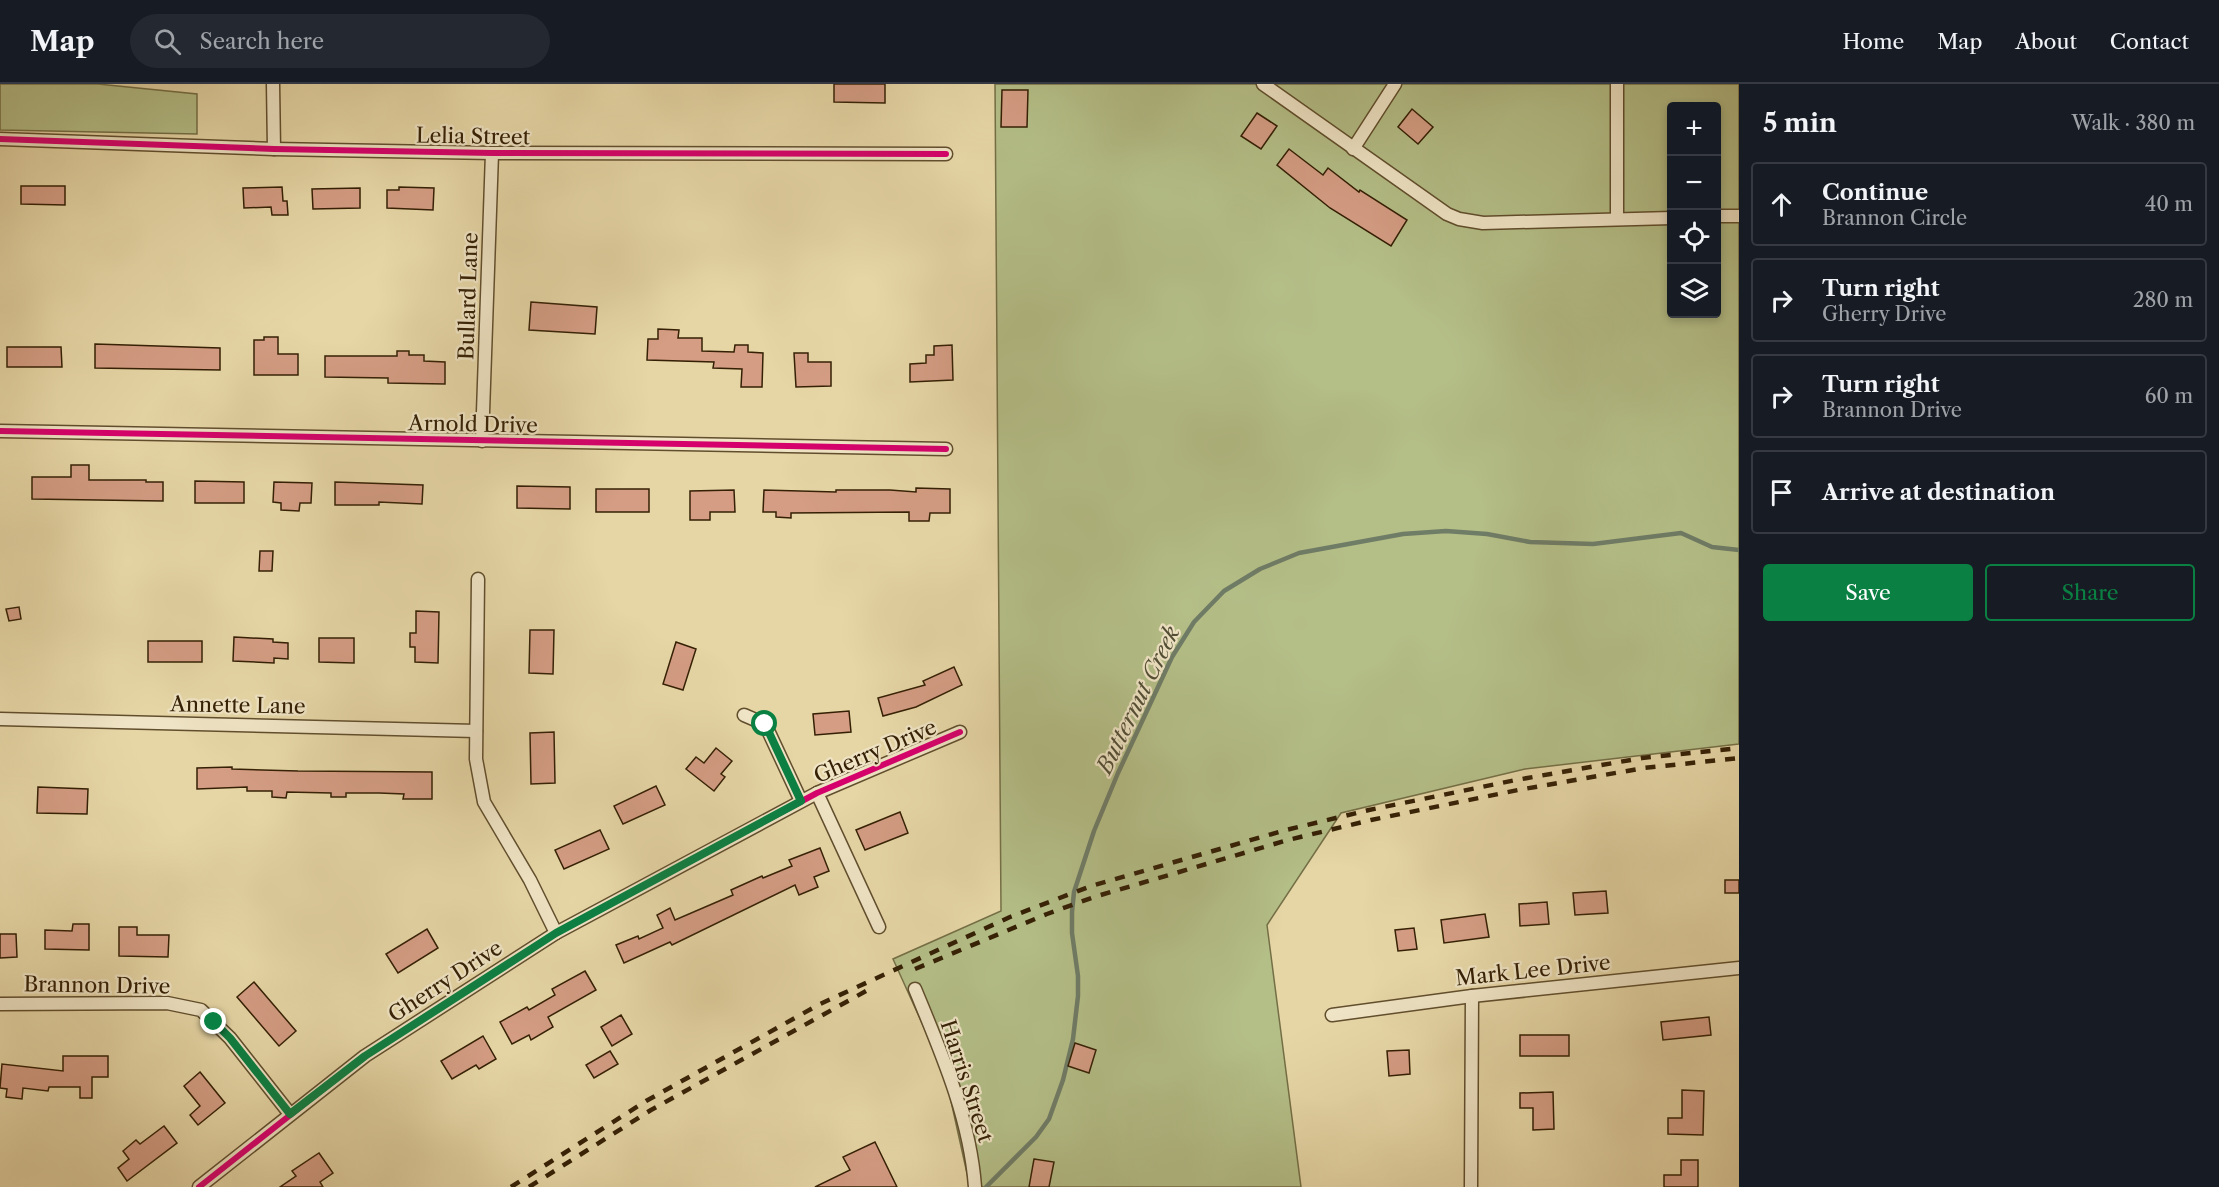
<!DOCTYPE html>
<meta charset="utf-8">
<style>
:root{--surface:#171b24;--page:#242831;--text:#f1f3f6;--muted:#9ea1a6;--line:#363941;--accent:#0b8043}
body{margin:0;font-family:"Libre Caslon Text",serif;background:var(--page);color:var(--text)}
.controls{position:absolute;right:18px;top:18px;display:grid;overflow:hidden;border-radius:6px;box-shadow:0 3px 9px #0003}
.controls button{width:54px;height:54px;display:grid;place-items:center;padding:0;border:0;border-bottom:2px solid var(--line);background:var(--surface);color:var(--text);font:30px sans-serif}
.stop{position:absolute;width:18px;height:18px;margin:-14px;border:4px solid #0b8043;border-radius:50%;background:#fff}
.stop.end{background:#0b8043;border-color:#fff;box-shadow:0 2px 6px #0008}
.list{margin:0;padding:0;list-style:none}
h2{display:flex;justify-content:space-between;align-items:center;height:78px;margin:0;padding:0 24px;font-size:26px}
h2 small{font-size:20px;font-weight:400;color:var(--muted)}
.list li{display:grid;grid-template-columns:39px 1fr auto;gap:18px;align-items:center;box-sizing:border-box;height:84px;margin:0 12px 12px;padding:0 12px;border:2px solid var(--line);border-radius:6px}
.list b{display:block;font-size:22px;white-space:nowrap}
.list p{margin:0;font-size:20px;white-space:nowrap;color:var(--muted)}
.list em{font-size:20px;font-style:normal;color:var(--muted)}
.actions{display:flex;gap:12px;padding:18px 24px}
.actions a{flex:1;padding:14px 0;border:2px solid var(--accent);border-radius:6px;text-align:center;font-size:21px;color:var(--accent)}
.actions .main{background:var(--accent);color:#fff}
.icon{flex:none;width:33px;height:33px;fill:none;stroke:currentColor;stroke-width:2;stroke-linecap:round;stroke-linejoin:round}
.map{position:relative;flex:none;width:1739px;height:1103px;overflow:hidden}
header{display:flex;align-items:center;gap:36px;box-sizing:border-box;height:84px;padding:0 30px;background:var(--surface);border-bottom:2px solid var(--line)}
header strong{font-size:28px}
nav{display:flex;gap:33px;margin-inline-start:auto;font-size:21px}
.search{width:420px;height:54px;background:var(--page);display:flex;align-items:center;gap:15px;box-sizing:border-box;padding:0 21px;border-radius:33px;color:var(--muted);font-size:22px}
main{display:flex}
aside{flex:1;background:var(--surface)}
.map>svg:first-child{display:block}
</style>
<header>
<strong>Map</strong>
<div class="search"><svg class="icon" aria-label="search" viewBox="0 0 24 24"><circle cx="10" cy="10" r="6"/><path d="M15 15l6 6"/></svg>Search here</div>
<nav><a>Home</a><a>Map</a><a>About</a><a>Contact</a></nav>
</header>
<main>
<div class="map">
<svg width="1739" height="1103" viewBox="0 0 1739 1103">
<rect width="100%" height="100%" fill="#e6d6a6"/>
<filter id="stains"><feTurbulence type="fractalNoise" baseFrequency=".00333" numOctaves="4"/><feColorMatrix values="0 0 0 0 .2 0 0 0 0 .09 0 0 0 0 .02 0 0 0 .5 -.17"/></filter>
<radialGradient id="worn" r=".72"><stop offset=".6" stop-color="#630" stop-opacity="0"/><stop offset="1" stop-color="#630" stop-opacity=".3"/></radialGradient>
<g fill="#b4be87" stroke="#746f46" stroke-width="1.5" fill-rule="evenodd">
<path d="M 0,0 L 98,0 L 197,10 L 197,50 L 0,46 Z"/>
<path d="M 995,0 L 1739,0 L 1739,660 L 1525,685 L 1341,729 L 1267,841 L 1301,1103 L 970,1103 L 945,990 L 893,875 L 1001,827 ZM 1672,22 L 1716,22 L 1716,230 L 1672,230 Z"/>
</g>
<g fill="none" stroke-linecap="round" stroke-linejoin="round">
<path stroke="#6f7c66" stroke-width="4.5" d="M 986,1103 L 1036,1053 L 1049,1035 L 1063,996 L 1073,955 L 1078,912 L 1078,892 L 1072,849 L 1072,828 L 1074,808 L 1094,747 L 1118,689 L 1172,573 L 1194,538 L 1224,507 L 1260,485 L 1299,469 L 1403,450 L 1446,447 L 1487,450 L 1530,458 L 1593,460 L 1681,449 L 1712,463 L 1739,466"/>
</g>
<g fill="#d49d84" stroke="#352005" stroke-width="1.5">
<path d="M 834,0 L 885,0 L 885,19 L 834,18 Z"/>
<path d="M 1002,6 L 1028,6 L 1027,43 L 1001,43 Z"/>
<path d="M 1412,25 L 1433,43 L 1418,60 L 1398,43 Z"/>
<path d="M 1257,29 L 1277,42 L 1261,65 L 1241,52 Z"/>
<path d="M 1289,65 L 1323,91 L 1328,84 L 1359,108 L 1360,106 L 1407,136 L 1391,162 L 1330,124 L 1277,81 Z"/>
<path d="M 21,102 L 65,102 L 65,121 L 21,120 Z"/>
<path d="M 282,103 L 283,117 L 287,117 L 288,131 L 272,131 L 271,123 L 244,124 L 243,104 Z"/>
<path d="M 399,103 L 434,104 L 433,126 L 387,124 L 387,106 L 399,106 Z"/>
<path d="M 360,104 L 360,124 L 313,125 L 312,105 Z"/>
<path d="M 531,218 L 597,223 L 595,250 L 529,246 Z"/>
<path d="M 658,245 L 679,246 L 678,254 L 702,254 L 702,267 L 734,268 L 735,261 L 748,261 L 748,268 L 763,269 L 762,303 L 741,303 L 742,285 L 713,284 L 714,278 L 647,276 L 648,255 L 658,255 Z"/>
<path d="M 264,253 L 278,253 L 278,270 L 298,270 L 298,291 L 254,291 L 254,256 L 264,256 Z"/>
<path d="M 95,260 L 220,264 L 220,286 L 95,284 Z"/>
<path d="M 952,261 L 953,296 L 910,298 L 910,280 L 926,279 L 926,271 L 934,271 L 934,262 Z"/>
<path d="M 7,263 L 61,263 L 62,283 L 7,283 Z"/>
<path d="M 397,267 L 409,267 L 409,271 L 424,271 L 424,277 L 445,278 L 445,300 L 388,299 L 388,294 L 325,293 L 325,272 L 397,272 Z"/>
<path d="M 794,269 L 808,269 L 808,278 L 831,278 L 831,302 L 796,303 Z"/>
<path d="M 71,381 L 89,381 L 89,396 L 146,396 L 146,398 L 163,398 L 163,417 L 32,415 L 32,393 L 71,393 Z"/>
<path d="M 195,397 L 244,398 L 244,419 L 195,419 Z"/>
<path d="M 274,398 L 312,399 L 311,419 L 300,419 L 299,427 L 281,426 L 281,419 L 273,418 Z"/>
<path d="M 335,398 L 423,401 L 422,420 L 379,418 L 379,421 L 335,421 Z"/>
<path d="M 517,402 L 570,403 L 570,425 L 517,424 Z"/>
<path d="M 916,404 L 950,405 L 950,429 L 930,429 L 929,437 L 909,437 L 909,428 L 791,429 L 791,434 L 776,433 L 776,428 L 763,428 L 764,406 L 836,408 L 836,406 L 890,406 L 916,408 Z"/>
<rect x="596" y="405" width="53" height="23"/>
<path d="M 734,406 L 735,428 L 710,428 L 710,436 L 690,436 L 690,407 Z"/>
<path d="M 260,467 L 273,467 L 272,487 L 259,487 Z"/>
<path d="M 19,523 L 21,535 L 9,537 L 6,525 Z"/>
<path d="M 416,527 L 439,528 L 438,579 L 415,578 L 415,563 L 410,563 L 410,549 L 416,549 Z"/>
<path d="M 530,546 L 554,546 L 553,590 L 529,589 Z"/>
<path d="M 234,553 L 273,555 L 273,558 L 288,559 L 288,575 L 274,574 L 274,579 L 233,577 Z"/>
<path d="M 319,554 L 354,554 L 354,579 L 319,578 Z"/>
<rect x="148" y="557" width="54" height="21"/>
<path d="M 676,558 L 696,565 L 683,606 L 663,600 Z"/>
<path d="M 954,583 L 962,601 L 916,623 L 883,632 L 878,614 L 925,601 L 923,597 Z"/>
<path d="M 849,627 L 851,648 L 815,651 L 813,630 Z"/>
<path d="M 554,648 L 555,699 L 531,700 L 530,649 Z"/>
<path d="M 716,664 L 732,677 L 721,690 L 725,693 L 714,707 L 686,685 L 696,673 L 704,679 Z"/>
<path d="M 232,683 L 232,685 L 298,687 L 432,688 L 432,715 L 403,715 L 404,710 L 379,709 L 346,709 L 346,713 L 331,713 L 331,709 L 287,708 L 286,714 L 272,713 L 272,707 L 247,707 L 247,703 L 197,705 L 197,684 Z"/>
<path d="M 656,702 L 665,721 L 623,740 L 614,722 Z"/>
<path d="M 38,703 L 88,705 L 87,730 L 37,729 Z"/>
<path d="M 900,728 L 908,749 L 865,766 L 856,746 Z"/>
<path d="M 600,746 L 609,765 L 564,785 L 555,766 Z"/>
<path d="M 820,764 L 829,787 L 814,793 L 818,803 L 799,811 L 795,801 L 672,861 L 670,858 L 624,879 L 616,861 L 638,852 L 639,855 L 663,844 L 657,831 L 670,824 L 675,836 L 733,811 L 731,806 L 762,792 L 763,794 L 792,782 L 789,776 Z"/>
<rect x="1725" y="796" width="14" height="13"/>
<path d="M 1606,807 L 1608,829 L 1575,831 L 1573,809 Z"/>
<path d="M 1547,818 L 1549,840 L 1520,842 L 1519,820 Z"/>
<path d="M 1485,830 L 1489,853 L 1444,859 L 1441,836 Z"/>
<path d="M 73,840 L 89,840 L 89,866 L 45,865 L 45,846 L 72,847 Z"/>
<path d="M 119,843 L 137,843 L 137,851 L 169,851 L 168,873 L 119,872 Z"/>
<path d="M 1414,844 L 1417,865 L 1398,867 L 1395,846 Z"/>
<path d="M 427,845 L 438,864 L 398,889 L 386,870 Z"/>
<path d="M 0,850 L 16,850 L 17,873 L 0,874 Z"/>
<path d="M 585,887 L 596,906 L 548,933 L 553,943 L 531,956 L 529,951 L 512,960 L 500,938 L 527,923 L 529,926 L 555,911 L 552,905 Z"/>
<path d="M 254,898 L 296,947 L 279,962 L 237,913 Z"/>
<path d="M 621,931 L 632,950 L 612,962 L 601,943 Z"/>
<path d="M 1709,933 L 1711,951 L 1663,956 L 1661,938 Z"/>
<rect x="1520" y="951" width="49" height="21"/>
<path d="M 483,952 L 496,975 L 479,985 L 476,981 L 452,995 L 441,977 Z"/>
<path d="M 1075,959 L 1096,966 L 1089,989 L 1068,982 Z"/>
<path d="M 1409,966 L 1410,990 L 1389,992 L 1387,967 Z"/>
<path d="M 610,967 L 618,980 L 594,994 L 586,981 Z"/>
<path d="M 63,972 L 108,972 L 108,993 L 92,993 L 92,1014 L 80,1014 L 80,1003 L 49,1003 L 48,1007 L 23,1004 L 22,1015 L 6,1013 L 7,1005 L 0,1004 L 2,980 L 63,987 Z"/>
<path d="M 200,988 L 225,1019 L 198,1041 L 190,1031 L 200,1022 L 184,1002 Z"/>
<path d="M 1682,1006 L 1704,1007 L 1703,1051 L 1668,1050 L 1668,1034 L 1682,1034 Z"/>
<path d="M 1553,1008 L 1554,1045 L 1533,1046 L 1533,1024 L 1520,1024 L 1520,1009 Z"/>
<path d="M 164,1042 L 177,1059 L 127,1097 L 118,1084 L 129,1075 L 123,1067 L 136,1056 L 140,1060 Z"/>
<path d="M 875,1058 L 897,1103 L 815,1103 L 850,1086 L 843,1073 Z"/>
<path d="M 319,1069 L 333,1089 L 320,1098 L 323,1103 L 280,1103 L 296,1092 L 292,1087 Z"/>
<path d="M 1034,1075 L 1054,1078 L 1049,1103 L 1029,1103 Z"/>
<path d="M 1681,1076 L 1698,1076 L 1698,1103 L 1664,1103 L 1664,1091 L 1681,1091 Z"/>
</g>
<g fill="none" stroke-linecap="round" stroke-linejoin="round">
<defs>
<g id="minor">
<path d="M 273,0 L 274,65"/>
<path d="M 1263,0 L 1447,130 L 1459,135 L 1483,139 L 1672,134"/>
<path d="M 1617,0 L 1617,135"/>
<path d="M 0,55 L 274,65 L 492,69 L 946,70"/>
<path d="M 1353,65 L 1395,0"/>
<path d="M 1716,132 L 1739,132"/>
<path d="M 0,347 L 946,365"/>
<path d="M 482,357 L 492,69"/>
<path d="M 478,495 L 476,675 L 484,718 L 530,796 L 556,849"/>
<path d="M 744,631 L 765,640 L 801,717"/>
<path d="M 0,635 L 476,647"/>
<path d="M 817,709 L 879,843"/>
<path d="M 915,905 C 941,968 970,1034 975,1103"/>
<path d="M 0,920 L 167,919 L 201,926 L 230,954 L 290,1030"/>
<path d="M 1332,931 L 1472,912 L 1739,884"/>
<path d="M 199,1103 L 365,972 L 556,849 L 817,709 L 960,648"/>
<path d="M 1471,1103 L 1472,912"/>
</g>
</defs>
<use href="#minor" stroke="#614e2d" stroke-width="15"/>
<use href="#minor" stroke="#efe4c5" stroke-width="12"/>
<g stroke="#352005" stroke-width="4.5" stroke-dasharray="10 10" stroke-linecap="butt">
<path d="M 915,885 L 1047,830 L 1094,813 L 1288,756 L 1371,736 L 1518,706 L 1644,684 L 1739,674"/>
<path d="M 511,1103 L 646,1017 L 820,920 L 1010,833 L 1091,802 L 1286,746 L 1369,726 L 1516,696 L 1642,674 L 1739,664"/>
<path d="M 529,1103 L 651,1026 L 866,907"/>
</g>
<defs>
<g id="cycleway">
<path d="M 0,55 L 274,65 L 492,69 L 946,70"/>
<path d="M 0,347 L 946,365"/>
<path d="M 199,1103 L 365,972 L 556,849 L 817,709 L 960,648"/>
</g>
</defs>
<use href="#cycleway" stroke="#efe4c5" stroke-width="10"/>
<use href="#cycleway" stroke="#d6006c" stroke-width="6"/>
</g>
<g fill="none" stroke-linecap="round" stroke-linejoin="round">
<path stroke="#0b8043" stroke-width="8" d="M 214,938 L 230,954 L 290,1030 L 365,972 L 556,849 L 801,717 L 765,640"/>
</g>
<g text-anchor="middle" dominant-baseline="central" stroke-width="4.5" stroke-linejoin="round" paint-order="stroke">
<g font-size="21" fill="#352005" stroke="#efe4c5">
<text transform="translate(473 52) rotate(1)">Lelia Street</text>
<text transform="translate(468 212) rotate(-88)">Bullard Lane</text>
<text transform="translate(473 340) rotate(1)">Arnold Drive</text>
<text transform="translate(238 621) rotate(1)">Annette Lane</text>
<text transform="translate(875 667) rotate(-23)">Gherry Drive</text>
<text transform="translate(1533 886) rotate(-6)">Mark Lee Drive</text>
<text transform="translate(445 897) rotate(-33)">Gherry Drive</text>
<text transform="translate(97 901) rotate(1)">Brannon Drive</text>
<text transform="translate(967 997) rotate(72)">Harris Street</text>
</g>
<g font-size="22" font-style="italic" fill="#524e36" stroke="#efe4c5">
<text transform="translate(1138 616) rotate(-64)">Butternut Creek</text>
</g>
</g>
<rect width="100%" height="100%" filter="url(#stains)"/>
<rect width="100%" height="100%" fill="url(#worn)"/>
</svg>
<div class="controls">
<button>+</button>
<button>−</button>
<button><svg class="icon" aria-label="locate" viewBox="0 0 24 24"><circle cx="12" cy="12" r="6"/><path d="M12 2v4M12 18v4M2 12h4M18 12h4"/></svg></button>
<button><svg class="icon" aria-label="layers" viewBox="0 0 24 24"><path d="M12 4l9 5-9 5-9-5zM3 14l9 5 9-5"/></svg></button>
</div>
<div class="stop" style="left:765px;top:640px"></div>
<div class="stop end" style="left:214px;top:938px"></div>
</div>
<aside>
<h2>5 min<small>Walk · 380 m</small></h2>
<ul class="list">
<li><svg class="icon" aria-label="ahead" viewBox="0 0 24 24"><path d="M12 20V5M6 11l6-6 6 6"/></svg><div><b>Continue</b><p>Brannon Circle</p></div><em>40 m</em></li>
<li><svg class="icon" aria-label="right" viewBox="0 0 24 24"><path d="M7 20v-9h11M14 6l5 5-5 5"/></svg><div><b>Turn right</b><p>Gherry Drive</p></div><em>280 m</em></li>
<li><svg class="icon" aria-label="right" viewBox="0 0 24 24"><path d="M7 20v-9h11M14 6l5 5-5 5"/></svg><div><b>Turn right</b><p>Brannon Drive</p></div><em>60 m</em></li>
<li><svg class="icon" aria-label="arrive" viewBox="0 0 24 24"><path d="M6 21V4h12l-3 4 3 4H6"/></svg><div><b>Arrive at destination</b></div></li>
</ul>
<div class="actions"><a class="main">Save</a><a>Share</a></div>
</aside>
</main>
